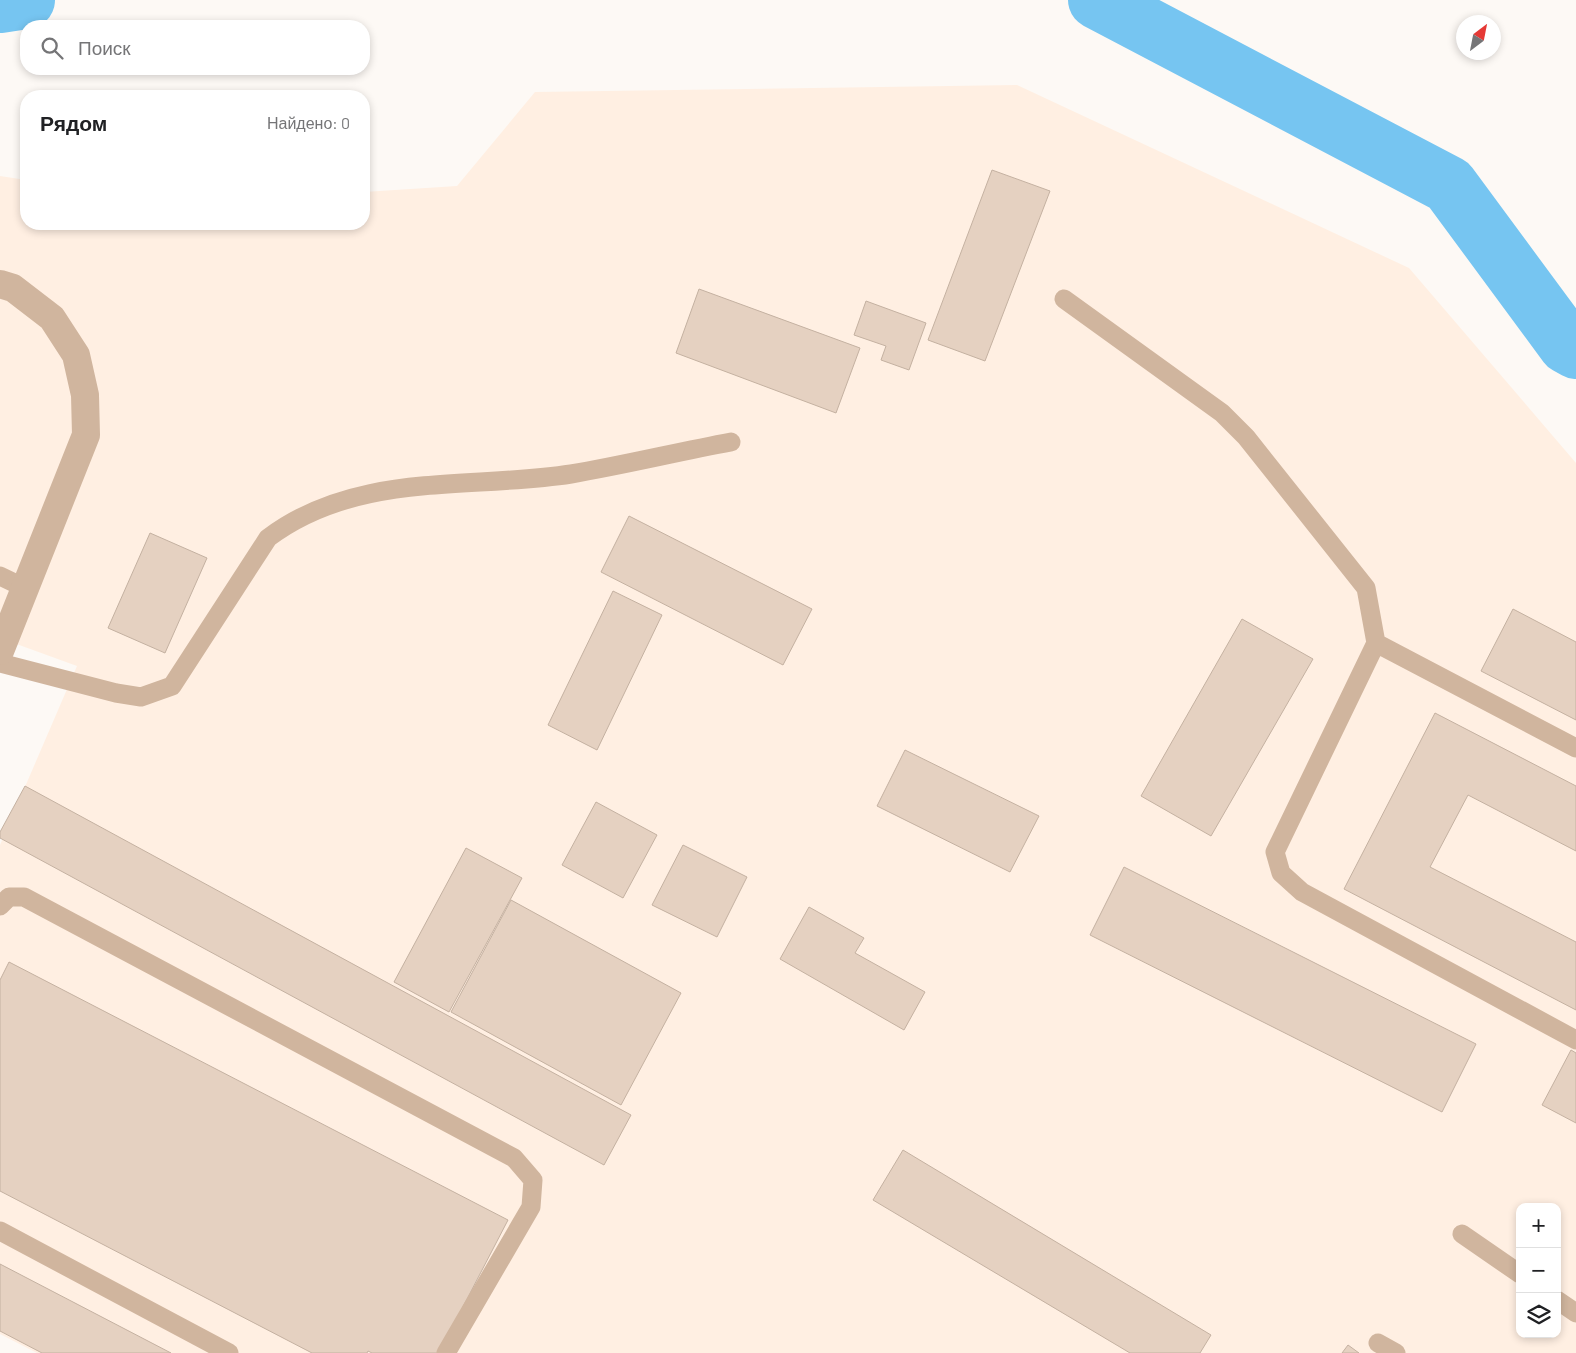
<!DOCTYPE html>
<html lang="ru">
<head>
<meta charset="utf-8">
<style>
	:root { --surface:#fff; --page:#f6f6f6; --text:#202124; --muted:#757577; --line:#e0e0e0 }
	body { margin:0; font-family:Barlow,sans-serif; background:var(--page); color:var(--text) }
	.controls { position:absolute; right:15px; bottom:15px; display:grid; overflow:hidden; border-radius:10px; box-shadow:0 2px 8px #0003 }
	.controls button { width:45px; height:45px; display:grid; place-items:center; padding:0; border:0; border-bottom:1px solid var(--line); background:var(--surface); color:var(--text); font:25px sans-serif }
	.compass { position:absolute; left:1456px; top:15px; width:45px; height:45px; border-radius:50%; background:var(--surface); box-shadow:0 2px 8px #0003; rotate:32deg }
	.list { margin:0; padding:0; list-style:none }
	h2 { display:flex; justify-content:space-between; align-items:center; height:65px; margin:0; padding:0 20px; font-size:21px }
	h2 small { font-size:16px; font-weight:400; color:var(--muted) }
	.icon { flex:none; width:28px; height:28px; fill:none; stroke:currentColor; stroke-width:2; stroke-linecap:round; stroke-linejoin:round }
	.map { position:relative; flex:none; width:1576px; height:1353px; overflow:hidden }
	.search { position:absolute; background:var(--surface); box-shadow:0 2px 8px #0003; left:20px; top:20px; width:350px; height:55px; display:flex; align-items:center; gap:12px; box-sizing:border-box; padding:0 18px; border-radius:20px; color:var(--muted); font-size:19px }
	.panel { position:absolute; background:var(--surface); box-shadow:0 2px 8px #0003; left:20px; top:90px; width:350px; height:140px; border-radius:20px }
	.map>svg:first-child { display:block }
	.built { fill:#ffefe2; fill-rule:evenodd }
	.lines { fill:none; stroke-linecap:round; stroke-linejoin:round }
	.river { stroke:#76c5f1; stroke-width:58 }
	.building { fill:#e5d1c1; stroke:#c4b1a1 }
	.service { stroke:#d0b59e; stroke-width:19 }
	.minor { stroke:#d0b59e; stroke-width:28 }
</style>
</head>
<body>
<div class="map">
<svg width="1576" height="1353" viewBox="0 0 1576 1353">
	<rect width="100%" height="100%" fill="#fdf9f5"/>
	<path class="built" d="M1017,85l392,183 167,195v890h-1539l-37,-19v-489l77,-179 -77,-28v-462l26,4v44h338v-32l93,-6 78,-94zM1520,1207h37v127h-37z"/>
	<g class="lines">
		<path class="river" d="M1097,0l352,185 118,160 9,5
			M0,4l26,-4"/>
	</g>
	<path class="building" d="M992,170l58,21 -65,170 -57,-21z
		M699,289l161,59 -24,65 -160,-60z
		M866,301l60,22 -17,47 -28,-10 5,-14 -32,-11z
		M629,516l183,93 -29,56 -182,-93z
		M150,533l57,25 -42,95 -57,-25z
		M613,591l49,24 -65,135 -49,-25z
		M1513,609l63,33v78l-95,-49z
		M1242,619l71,40 -102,177 -70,-40z
		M1435,713l141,73v65l-108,-56 -38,72 146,75v68l-232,-121z
		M905,750l134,66 -29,56 -133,-66z
		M25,786l606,329 -27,50 -604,-327v-6z
		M596,802l61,33 -34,63 -61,-33z
		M683,845l64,32 -30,60 -65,-32z
		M466,848l56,30 -73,134 -55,-30z
		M1124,867l352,177 -34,68 -352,-177z
		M511,900l170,93 -60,112 -170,-93z
		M809,907l55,31 -9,15 70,39 -21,38 -124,-71z
		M9,962l499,258 -69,133h-67l-4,-2 -1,2h-55l-312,-162v-211z
		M1571,1050l5,3v70l-34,-18z
		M903,1150l308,185 -11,18h-70l-257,-153z
		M0,1264l171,89h-129l-42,-22z
		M1348,1345l11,8h-17z"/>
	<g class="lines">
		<path class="service" d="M1064,299l158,114 24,24 120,151 10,55
			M0,576l25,12
			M0,663l116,30 25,4 31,-11 96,-148c89,-67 199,-48 303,-64 53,-9 106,-22 160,-32
			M1576,748l-200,-105 -101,209 6,21 21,19 274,148
			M0,906l9,-9h15l490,261 19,22 -2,27 -85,146
			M0,1231l229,122
			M1462,1234l58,40
			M1557,1300l19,13
			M1378,1343l18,10"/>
		<path class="minor" d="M0,284l13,4 39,30 24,37 9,40 1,40 -86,216"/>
	</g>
</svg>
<div class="controls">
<button>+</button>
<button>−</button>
<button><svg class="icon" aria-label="layers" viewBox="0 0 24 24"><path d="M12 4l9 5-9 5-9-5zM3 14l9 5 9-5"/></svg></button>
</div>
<svg class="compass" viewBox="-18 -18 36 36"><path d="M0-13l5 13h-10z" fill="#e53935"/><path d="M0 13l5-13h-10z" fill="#757577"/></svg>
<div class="search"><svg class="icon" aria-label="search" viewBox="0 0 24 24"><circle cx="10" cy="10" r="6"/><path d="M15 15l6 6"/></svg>Поиск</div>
<section class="panel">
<h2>Рядом<small>Найдено: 0</small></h2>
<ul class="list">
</ul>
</section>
</div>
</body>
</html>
